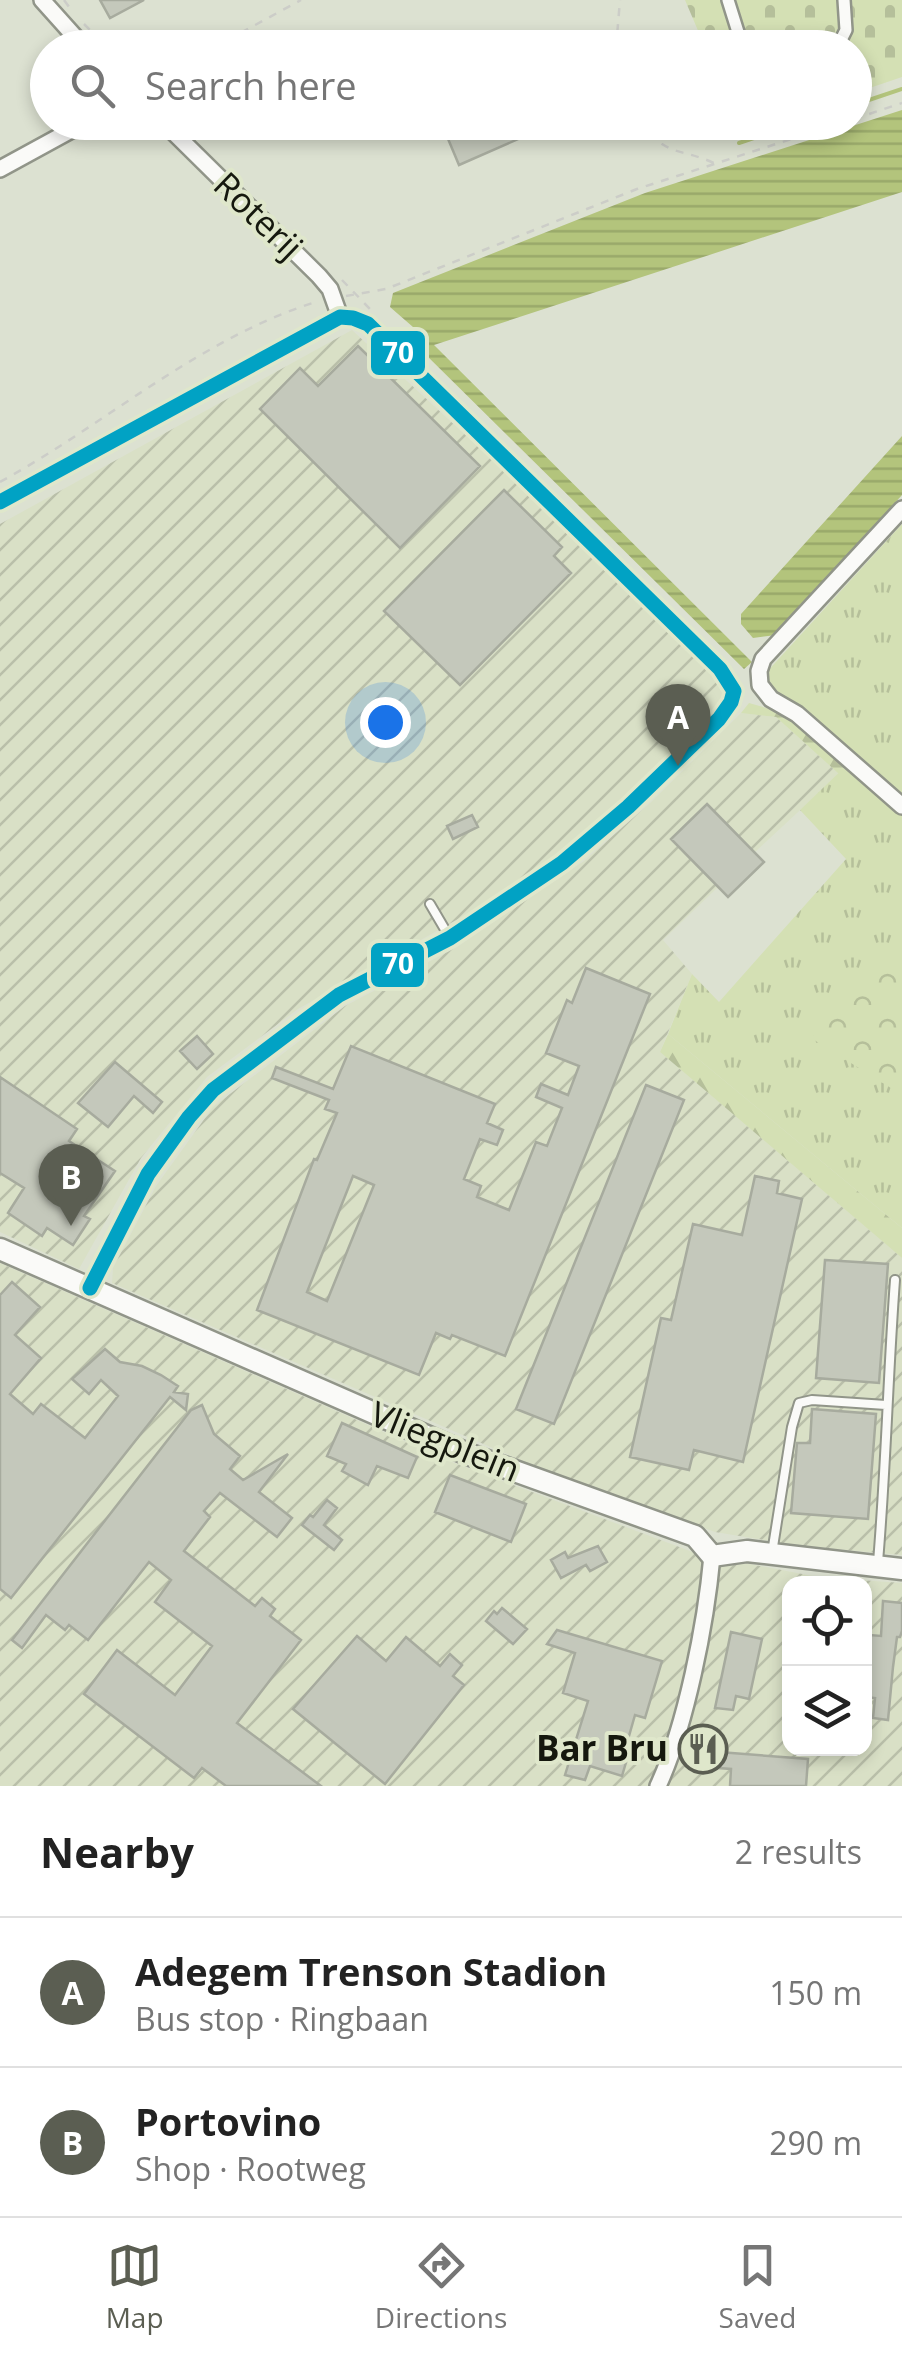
<!DOCTYPE html>
<html lang="en">
<head>
<meta charset="utf-8">
<style>
	:root { --surface:#fff; --page:#f2f2f2; --text:#222; --muted:#767676; --line:#e0e0e0; --accent:#5b5e52 }
	body { margin:0; font-family:"Open Sans",sans-serif; background:var(--page); color:var(--text) }
	.controls { position:absolute; right:30px; bottom:30px; display:grid; overflow:hidden; border-radius:20px; box-shadow:0 5px 15px #0003 }
	.controls button { width:90px; height:90px; display:grid; place-items:center; padding:0; border:0; border-bottom:2px solid var(--line); background:var(--surface); color:var(--text); font:50px sans-serif }
	.you { position:absolute; left:385px; top:722px; width:35px; height:35px; margin:-25px; border:8px solid #fff; border-radius:50%; background:#1a73e8; box-shadow:0 0 0 15px #1a73e833 }
	.badge { display:grid; place-items:center; width:65px; height:65px; border-radius:50%; background:var(--accent); color:#fff; font-size:32px; font-weight:700 }
	.pin { position:absolute; translate:-50% -82px; filter:drop-shadow(0 2px 5px #0008) }
	.pin::after { content:''; position:absolute; top:52px; width:35px; height:30px; background:inherit; clip-path:polygon(0 0,100% 0,50% 100%) }
	.list { margin:0; padding:0; list-style:none }
	h2 { display:flex; justify-content:space-between; align-items:center; height:130px; margin:0; padding:0 40px; font-size:42px }
	h2 small { font-size:32px; font-weight:400; color:var(--muted) }
	.list li { display:grid; grid-template-columns:65px 1fr auto; gap:30px; align-items:center; box-sizing:border-box; height:150px; padding:0 40px; border-top:2px solid var(--line) }
	.list b { display:block; font-size:38px; white-space:nowrap }
	.list p { margin:0; font-size:32px; white-space:nowrap; color:var(--muted) }
	.list em { font-size:32px; font-style:normal; color:var(--muted) }
	.icon { flex:none; width:55px; height:55px; fill:none; stroke:currentColor; stroke-width:2; stroke-linecap:round; stroke-linejoin:round }
	.map { position:relative; flex:none; width:902px; height:1786px; overflow:hidden }
	.search { position:absolute; background:var(--surface); box-shadow:0 5px 15px #0003; left:30px; right:30px; top:30px; height:110px; display:flex; align-items:center; gap:25px; box-sizing:border-box; padding:0 35px; border-radius:55px; color:var(--muted); font-size:38px }
	.sheet { height:430px; background:var(--surface) }
	nav { display:flex; justify-content:space-around; align-items:center; box-sizing:border-box; height:140px; border-top:2px solid var(--line); background:var(--surface); font-size:28px; color:var(--muted) }
	nav a { display:grid; justify-items:center; gap:5px }
	nav .on { color:var(--accent) }
	.map>svg:first-child { display:block }
	.industrial { fill:url(#industrial-furrows); fill-rule:evenodd }
	.grass { fill:url(#grass-tufts) }
	.forest { fill:url(#forest-firs) }
	.cemetery { fill:url(#cemetery-stones) }
	.park { fill:url(#park-crowns) }
	.water { fill:url(#water-rules) }
	.lines { fill:none; stroke-linecap:round; stroke-linejoin:round }
	.stream { stroke:#b3c47c; stroke-width:4 }
	.building { fill:#c4c8bb; stroke:#a7ab9e; stroke-width:2.5; fill-rule:evenodd }
	.service-casing { stroke:#919589; stroke-width:12 }
	.pedestrian-casing { stroke:#919589; stroke-width:16 }
	.minor-casing { stroke:#919589; stroke-width:20 }
	.tertiary-casing { stroke:#919589; stroke-width:25 }
	.path { stroke:#cccdc8; stroke-width:2.5; stroke-dasharray:8 8; stroke-linecap:butt }
	.service { stroke:#fafaf8; stroke-width:8 }
	.pedestrian { stroke:#fafaf8; stroke-width:11 }
	.minor { stroke:#fafaf8; stroke-width:15 }
	.tertiary { stroke:#fafaf8; stroke-width:20 }
	.bus-1-casing { stroke:#dfe7cb; stroke-width:22 }
	.bus-1 { stroke:#01a2c4; stroke-width:15 }
	.labels { text-anchor:middle; stroke-width:8; stroke-linejoin:round; paint-order:stroke }
	.street-label { font-size:35px; fill:#15180e; stroke:#dfe7cb }
	.poi-label { font-size:35px; font-weight:bold; fill:#15180e; stroke:#dfe7cb; text-anchor:end }
	.line-badge { stroke:#dfe7cb; stroke-width:4 }
	.badge-label { font-size:28px; text-anchor:middle; font-weight:bold; fill:#fff }
</style>
</head>
<body>
<div class="map">
<svg width="902" height="1786" viewBox="0 0 902 1786">
	<defs>
		<pattern id="industrial-furrows" width="10" height="10" patternUnits="userSpaceOnUse" patternTransform="scale(2.5)"><rect width="10" height="10" fill="#d9e0c6"/><path d="M-1 1l2-2M0 10L10 0M9 11l2-2" fill="none" stroke="#b9bfa9"/></pattern>
		<pattern id="grass-tufts" width="24" height="20" patternUnits="userSpaceOnUse" patternTransform="scale(2.5)"><rect width="24" height="20" fill="#d4e0b4"/><path d="M3 7l-1-3M5 7V3M7 7l1-3M15 17l-1-3M17 17v-4M19 17l1-3" fill="none" stroke="#b5bf9a"/></pattern>
		<pattern id="forest-firs" width="22" height="20" patternUnits="userSpaceOnUse" patternTransform="scale(2.5)"><rect width="22" height="20" fill="#d4e0b4"/><path d="M5 1l3.5 6h-7zM16 11l3.5 6h-7z" fill="#b5bf9a"/></pattern>
		<pattern id="cemetery-stones" width="16" height="16" patternUnits="userSpaceOnUse" patternTransform="scale(2.5)"><rect width="16" height="16" fill="#d4e0b4"/><path d="M2 7V4a2 2 0 0 1 4 0v3zM10 15v-3a2 2 0 0 1 4 0v3z" fill="#b5bf9a"/></pattern>
		<pattern id="park-crowns" width="20" height="18" patternUnits="userSpaceOnUse" patternTransform="scale(2.5)"><rect width="20" height="18" fill="#d4e0b4"/><path d="M2 6a3 3 0 1 1 6 0M12 15a3 3 0 1 1 6 0" fill="none" stroke="#b5bf9a"/></pattern>
		<pattern id="water-rules" width="6" height="5" patternUnits="userSpaceOnUse" patternTransform="scale(2.5)"><rect width="6" height="5" fill="#b3c47c"/><path d="M0 2.5h6" fill="none" stroke="#99a86a"/></pattern>
	</defs>
	<rect width="100%" height="100%" fill="#dce1d1"/>
	<path class="industrial" d="M352,330l207,192 165,160v21l-115,114 -89,67 -222,125 -91,68 -66,81 -62,111 -79,-37v-708z
		M741,713l35,4 63,57 -84,78 9,10 -36,35 -11,-9 -54,52 29,34 -32,78 242,206v297l-102,-9 -85,-14 -181,-66 -422,-183 1,-15 43,-82 57,-79 132,-101 112,-59 127,-86 65,-57z
		M0,1263l452,199 246,92 120,23 84,6v203h-902zM790,1584h74v164h-74z"/>
	<path class="grass" d="M902,524v271l-110,-95 -24,-10 -4,-15z
		M848,764l54,48v416l-234,-194 24,-60 27,28 127,-143 -46,-49z"/>
	<path class="forest" d="M749,703l42,12 57,49 -9,10 -63,-57 -35,-4z
		M668,1034l234,194v30l-242,-206z"/>
	<path class="cemetery" d="M685,0h217v77l-47,16 -1,-45 -149,-1z"/>
	<path class="park" d="M902,944v151l-91,-57z"/>
	<path class="water" d="M902,110v82l-468,153 318,317 -8,7 -323,-319 -8,-23 -23,-20 3,-14 252,-100z
		M902,436v59l-126,140 -23,3 -12,-14v-10z"/>
	<g class="lines">
		<path class="stream" d="M854,105l48,-16
			M739,143l62,-21"/>
	</g>
	<path class="building" d="M100,0h44l-34,18z
		M441,122h116l-98,43z
		M358,346l122,120 -80,82 -140,-139 40,-41 18,18z
		M504,490l58,57 -8,9 17,17 -111,112 -76,-74z
		M707,804l57,58 -36,35 -57,-58z
		M472,815l6,12 -25,12 -6,-13z
		M586,968l64,26 -145,362 -53,-21 -2,4 -14,-6 -17,42 -162,-65 57,-151 3,1 20,-47 -12,-4 4,-9 -57,-22 4,-11 57,22 18,-43 144,58 -8,19 16,7 -6,15 -17,-6 -16,40 17,7 -4,11 32,13 27,-68 11,4 15,-38 -26,-11 5,-13 27,11 11,-29 -33,-13 21,-53 5,3zM353,1176l21,9 -47,116 -20,-9z
		M197,1036l16,18 -16,15 -17,-18z
		M115,1062l47,40 -9,11 -19,-17 -26,31 -30,-24z
		M0,1077l77,52 -8,12 46,30 -31,45 6,3 -17,26 -26,-17 -5,8 -34,-23 16,-25 -24,-15z
		M646,1085l38,15 -130,324 -38,-15z
		M755,1176l24,5 -2,12 25,6 -59,263 -49,-12 -5,20 -59,-13 31,-139 10,2 22,-96 49,11z
		M825,1260l63,4 -9,119 -63,-5z
		M12,1282l28,25 -25,28 26,23 -31,36 23,20 8,-10 44,34 33,-42 -17,-16 -12,14 -17,-15 33,-30 15,13 22,4 19,9 17,11 -4,6 14,2 -2,16 -16,-13 -159,201 -11,-9v-294z
		M202,1405l12,29 26,22 -10,13 13,11 45,-26 -29,38 33,26 -15,19 -57,-44 -16,18 6,6 -26,34 71,55 7,-8 13,11 -5,7 31,24 -64,83 84,63h-95l-24,-18 -8,10 -110,-84 33,-44 58,45 37,-49 -57,-44 16,-22 -22,-18 -61,78 -19,-15 -4,5 -19,-15 -24,33 -10,-8 179,-230z
		M812,1409l64,5 -8,105 -77,-6 6,-70h13z
		M342,1423l75,34 -9,21 -31,-12 -9,19 -26,-14 4,-7 -19,-8z
		M450,1475l76,29 -15,38 -76,-30z
		M327,1500l10,8 -13,17 18,15 -8,10 -32,-25 8,-10 3,2z
		M598,1546l9,16 -17,9 -4,-6 -25,13 -10,-18 14,-8 3,6z
		M883,1601l19,2v28l-2,6h-3l-4,30 -5,53 -15,-2 2,-20 -10,-1 5,-62 11,1z
		M502,1608l25,21 -14,15 -27,-23 8,-10 3,3z
		M557,1630l105,31 -17,57 -10,-3 -12,42 4,2 -5,17 -32,-10 -5,14 -20,-5 23,-74 -25,-8 12,-40 -28,-9z
		M731,1632l31,7 -13,60 -13,-3 -3,14 -18,-2z
		M357,1636l29,25 20,-24 34,29 10,-12 12,11 -9,11 11,9 -79,99 -92,-75z
		M706,1751l102,8 -2,27h-76l1,-17 -26,-2z"/>
	<g class="lines">
		<g class="service-casing">
			<path id="service" d="M430,904l20,34
				M772,1553l20,-126 7,-24 13,-3 74,5
				M878,1562c8,-94 10,-188 17,-282"/>
		</g>
		<g class="pedestrian-casing">
			<path id="pedestrian" d="M728,0l15,48
				M837,48l9,-18 -2,-30"/>
		</g>
		<g class="minor-casing">
			<path id="minor" d="M42,0l43,48
				M163,122l156,154 11,13 10,28
				M0,169l86,-47
				M0,502l340,-185 13,1 15,6 352,345 14,22 -3,11 -12,17 -91,88 -66,56 -112,75 -111,57 -126,95 -24,27 -41,57 -58,114
				M902,509l-139,150 -4,12 1,14 11,14 26,15 105,92
				M658,1786c28,-60 48,-163 54,-230"/>
		</g>
		<g class="tertiary-casing">
			<path id="tertiary" d="M0,1249l465,204 230,83 17,20 35,-5 155,18"/>
		</g>
		<path class="path" d="M64,0l8,11
			M84,24l24,24
			M213,48l88,-48
			M616,48l4,-48
			M854,119l48,-16
			M638,122c32,37 42,25 78,42
			M342,280l29,30
			M346,296l40,-7 251,-100 207,-67
			M0,482c106,-58 201,-145 319,-181"/>
		<use href="#service" class="service"/>
		<use href="#pedestrian" class="pedestrian"/>
		<use href="#minor" class="minor"/>
		<use href="#tertiary" class="tertiary"/>
		<g class="bus-1-casing">
			<path id="bus-1" d="M0,502l340,-185 13,1 15,6 352,345 14,22 -3,11 -12,17 -91,88 -66,56 -112,75 -111,57 -126,95 -24,27 -41,57 -58,114"/>
		</g>
		<use href="#bus-1" class="bus-1"/>
	</g>
	<defs>
		<g id="restaurant-ring" transform="scale(2.5)"><circle r="9.5" fill="#dfe7cb" stroke="#5b5e52" stroke-width="1.5"/><path d="M-5-6h1v4h1v-4h1v4h1v-4h1v5L-1.5 .5V6h-2V.5L-5-1ZM5-6V6H3V1.5H1.5Q1.5-4 5-6Z" fill="#5b5e52"/></g>
	</defs>
	<g fill-rule="evenodd">
		<use href="#restaurant-ring" x="703" y="1749"/>
	</g>
	<g class="labels">
		<g class="street-label">
			<text transform="translate(258 216) rotate(44)" y="12">Roterij</text>
			<text transform="translate(445 1442) rotate(22)" y="12">Vliegplein</text>
		</g>
		<g class="poi-label">
			<text x="668" y="1761">Bar Bru</text>
		</g>
	</g>
	<g class="line-badge">
		<rect x="369" y="329" width="58" height="48" rx="10" fill="#01a2c4"/>
		<rect x="369" y="941" width="57" height="48" rx="10" fill="#01a2c4"/>
	</g>
	<g class="badge-label">
		<text x="398" y="363">70</text>
		<text x="398" y="974">70</text>
	</g>
</svg>
<div class="controls">
<button><svg class="icon" aria-label="locate" viewBox="0 0 24 24"><circle cx="12" cy="12" r="6"/><path d="M12 2v4M12 18v4M2 12h4M18 12h4"/></svg></button>
<button><svg class="icon" aria-label="layers" viewBox="0 0 24 24"><path d="M12 4l9 5-9 5-9-5zM3 14l9 5 9-5"/></svg></button>
</div>
<div class="you"></div>
<div class="pin badge" style="left:678px;top:766px">A</div>
<div class="pin badge" style="left:71px;top:1226px">B</div>
<div class="search"><svg class="icon" aria-label="search" viewBox="0 0 24 24"><circle cx="10" cy="10" r="6"/><path d="M15 15l6 6"/></svg>Search here</div>
</div>
<section class="sheet">
<h2>Nearby<small>2 results</small></h2>
<ul class="list">
<li><span class="badge">A</span><div><b>Adegem Trenson Stadion</b><p>Bus stop · Ringbaan</p></div><em>150 m</em></li>
<li><span class="badge">B</span><div><b>Portovino</b><p>Shop · Rootweg</p></div><em>290 m</em></li>
</ul>
</section>
<nav>
<a class="on"><svg class="icon" aria-label="map" viewBox="0 0 24 24"><path d="M3 6l6-2 6 2 6-2v14l-6 2-6-2-6 2zM9 4v14M15 6v14"/></svg>Map</a>
<a><svg class="icon" aria-label="directions" viewBox="0 0 24 24"><path d="M12 3l9 9-9 9-9-9zM9 14v-3h6M13 9l2 2-2 2"/></svg>Directions</a>
<a><svg class="icon" aria-label="saved" viewBox="0 0 24 24"><path d="M7 4h10v16l-5-4-5 4z"/></svg>Saved</a>
</nav>
</body>
</html>
